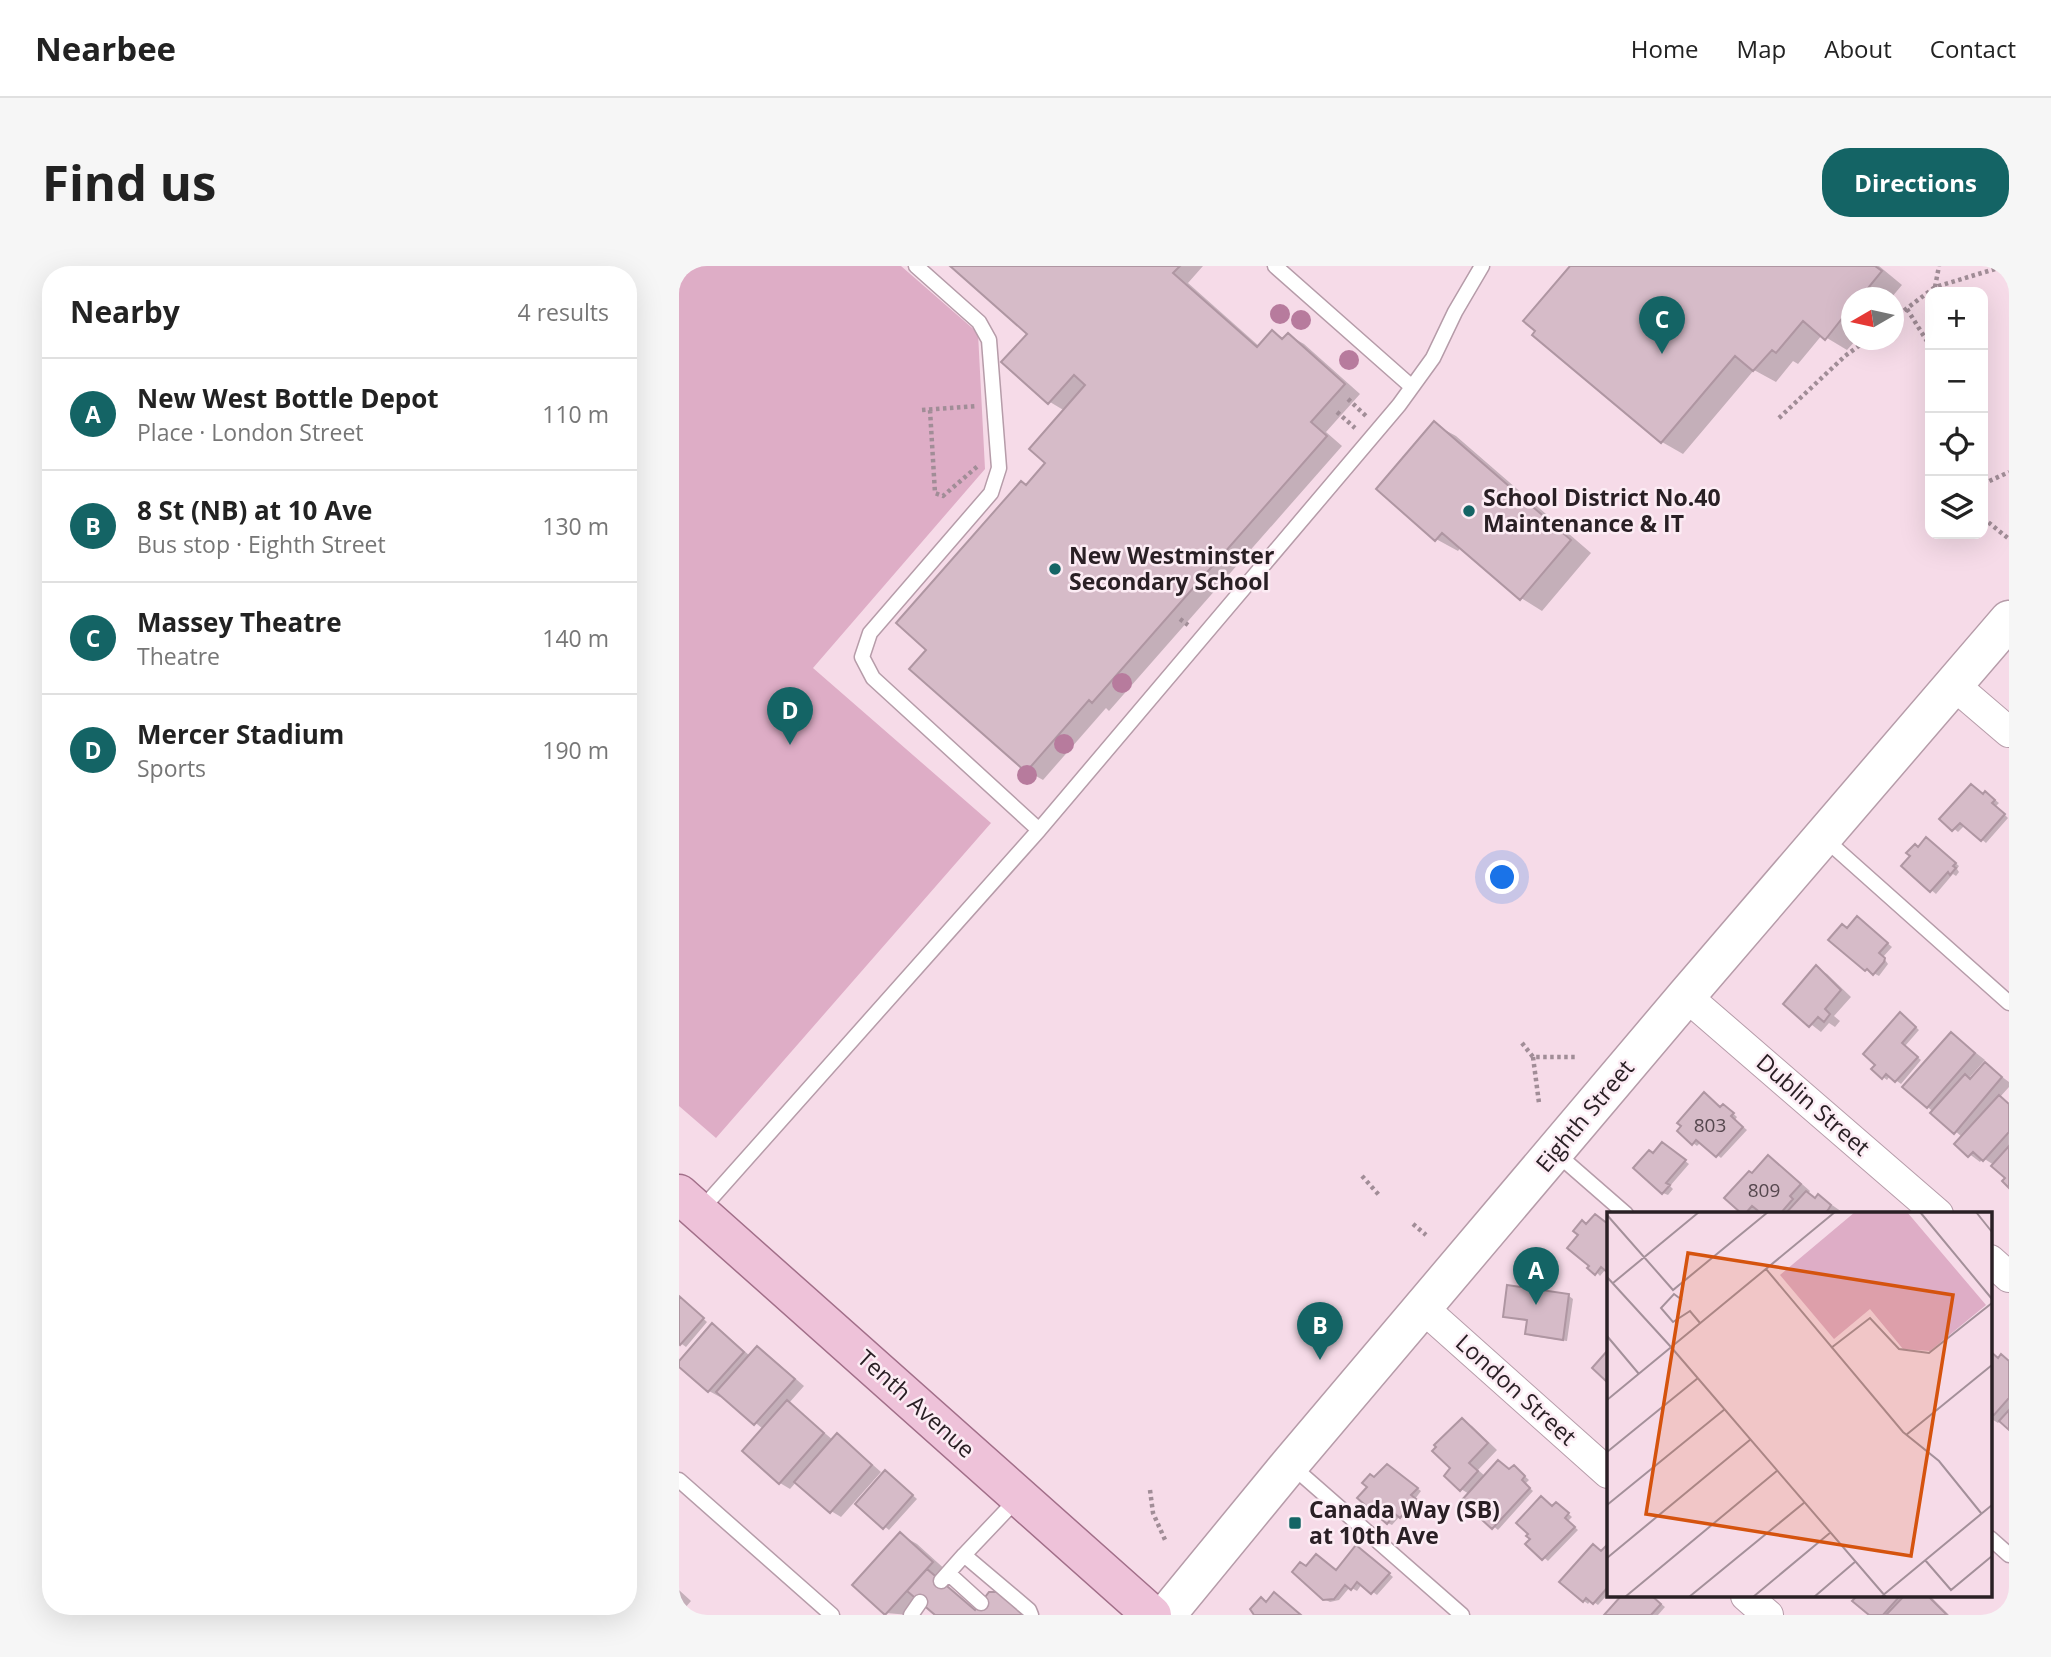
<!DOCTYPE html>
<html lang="en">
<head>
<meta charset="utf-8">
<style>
	:root { --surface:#fff; --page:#f6f6f6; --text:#222; --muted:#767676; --line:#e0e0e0; --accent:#146465 }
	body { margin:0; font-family:"Open Sans",sans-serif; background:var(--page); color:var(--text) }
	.controls { position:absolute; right:21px; top:21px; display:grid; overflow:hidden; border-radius:14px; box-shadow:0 7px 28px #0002 }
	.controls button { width:63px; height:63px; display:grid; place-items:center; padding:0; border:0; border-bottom:2px solid var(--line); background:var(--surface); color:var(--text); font:35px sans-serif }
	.compass { position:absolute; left:1162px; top:21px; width:63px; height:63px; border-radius:50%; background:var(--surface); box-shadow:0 7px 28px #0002; rotate:261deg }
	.you { position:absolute; left:824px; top:612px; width:24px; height:24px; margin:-18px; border:5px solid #fff; border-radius:50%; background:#1a73e8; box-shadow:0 0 0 10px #1a73e833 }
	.badge { display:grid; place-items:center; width:46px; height:46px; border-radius:50%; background:var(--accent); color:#fff; font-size:23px; font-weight:700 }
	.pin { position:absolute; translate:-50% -58px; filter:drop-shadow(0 2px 4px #0008) }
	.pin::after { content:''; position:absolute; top:37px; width:24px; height:21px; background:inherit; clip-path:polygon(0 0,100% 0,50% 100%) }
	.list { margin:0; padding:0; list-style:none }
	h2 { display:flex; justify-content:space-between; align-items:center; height:91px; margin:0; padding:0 28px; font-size:30px }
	h2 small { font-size:23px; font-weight:400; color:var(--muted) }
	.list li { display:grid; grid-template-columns:46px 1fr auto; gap:21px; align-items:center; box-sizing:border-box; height:112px; padding:0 28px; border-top:2px solid var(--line) }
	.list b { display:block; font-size:26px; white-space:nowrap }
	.list p { margin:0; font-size:23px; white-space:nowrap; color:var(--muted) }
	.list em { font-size:23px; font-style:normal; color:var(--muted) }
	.icon { flex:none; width:38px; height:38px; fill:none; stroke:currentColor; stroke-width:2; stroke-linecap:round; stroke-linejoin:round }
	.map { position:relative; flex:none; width:1330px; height:1349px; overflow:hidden; border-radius:28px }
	header { display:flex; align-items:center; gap:42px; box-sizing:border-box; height:98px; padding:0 35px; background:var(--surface); border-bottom:2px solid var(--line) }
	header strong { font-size:33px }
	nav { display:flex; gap:38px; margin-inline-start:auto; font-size:24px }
	.intro { display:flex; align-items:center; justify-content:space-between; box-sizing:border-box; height:168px; padding:0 42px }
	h1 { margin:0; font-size:49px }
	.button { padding:18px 32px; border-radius:28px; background:var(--accent); color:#fff; font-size:24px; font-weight:700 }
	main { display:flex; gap:42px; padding:0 42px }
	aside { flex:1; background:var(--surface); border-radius:28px; box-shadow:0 7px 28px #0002 }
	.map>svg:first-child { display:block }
	.green { fill:#deadc6 }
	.shadow { fill:#0003 }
	.building { fill:#d6bbc8; stroke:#af96a2; stroke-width:2 }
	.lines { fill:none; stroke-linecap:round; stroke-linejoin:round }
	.lane-casing { stroke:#b69ca9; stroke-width:17 }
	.street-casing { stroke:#b69ca9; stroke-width:32 }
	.secondary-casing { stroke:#b69ca9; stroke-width:41 }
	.primary-casing { stroke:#a26f89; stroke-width:41 }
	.path { stroke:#a18d97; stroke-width:4.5; stroke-dasharray:3.5 3.5; stroke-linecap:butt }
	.lane { stroke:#fff; stroke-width:14 }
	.street { stroke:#fff; stroke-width:30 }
	.secondary { stroke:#fff; stroke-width:38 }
	.primary { stroke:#eec2d9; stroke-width:38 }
	.tree { fill:#b77b9d }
	.poi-dot { fill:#146465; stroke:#fcecf4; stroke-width:2.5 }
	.labels { text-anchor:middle; stroke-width:5; stroke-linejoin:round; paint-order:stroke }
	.number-label { font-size:19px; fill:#55474e }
	.poi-label { font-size:23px; font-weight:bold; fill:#2a2025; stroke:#fcecf4; text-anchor:start }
	.street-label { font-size:23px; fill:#2a2025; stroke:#fcecf4 }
	.inset-road { fill:none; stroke:#a4909a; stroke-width:2 }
	.view { fill:#d5530e; fill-opacity:0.15; stroke:#d5530e; stroke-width:3.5 }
	.inset-edge { fill:none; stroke:#2a2025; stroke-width:3.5 }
</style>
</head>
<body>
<header>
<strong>Nearbee</strong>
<nav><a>Home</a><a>Map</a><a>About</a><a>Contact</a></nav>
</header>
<div class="intro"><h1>Find us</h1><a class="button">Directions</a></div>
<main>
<aside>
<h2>Nearby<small>4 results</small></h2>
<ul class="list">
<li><span class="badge">A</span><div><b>New West Bottle Depot</b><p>Place · London Street</p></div><em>110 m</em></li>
<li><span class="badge">B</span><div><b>8 St (NB) at 10 Ave</b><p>Bus stop · Eighth Street</p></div><em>130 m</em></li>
<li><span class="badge">C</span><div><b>Massey Theatre</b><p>Theatre</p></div><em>140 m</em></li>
<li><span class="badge">D</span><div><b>Mercer Stadium</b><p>Sports</p></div><em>190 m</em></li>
</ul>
</aside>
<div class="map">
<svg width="1330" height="1349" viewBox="0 0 1330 1349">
	<rect width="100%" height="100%" fill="#f6dbe8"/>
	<path class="green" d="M0,0h222l77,67 7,136 -172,199 178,155 -275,315 -37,-32z"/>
	<path class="shadow" d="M274,0h250l-15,17 72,64 13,-15 12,7 3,-4 16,9 56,50 -34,38 16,14 -233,265 -3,-3 -63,72 -16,-9 -98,-121 98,-164 20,-23 18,-52 -15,-9 -21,-68z
		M893,0h307l23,19 -11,13h-40v42h5l-9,10 -25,-15 -24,29 -5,-3 -17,21 -22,-12 -71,84 -21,-12 -127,-107z
		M755,158l22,12 135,117 -49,58 -21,-13 -60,-51 -3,4 -22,-12z
		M1311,530l9,7 -3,3 12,12 -22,25 -21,-18 -7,7 -16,-13z
		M1252,576l28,24 -2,3 2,3 -3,4 -3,-2 -17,20 -33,-28z
		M1183,655l30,26 -9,10 5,7 -9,12 -13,-7 -18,-39z
		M1138,702l10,6 24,23 -17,19 6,5 -5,6 -6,-4 -8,9 -36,-28z
		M1226,751l14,13 -14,16 16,14 -20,24 -11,-8 -3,4 -4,-3z
		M1273,768l33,26 -15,17 2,2 14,-14 23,17v5l-9,10 9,6v82l-2,-7 -13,-13 -11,-7 -3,4 -24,-18 6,-7 -57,-50z
		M1042,842l7,1 9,8 -2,3 12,10 -26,28 -20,-16 -4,4 -4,-3z
		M988,881l22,17 -19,22 3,3 -5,6 -5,-2 -9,-39z
		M1089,891l10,6 32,28 -2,3 9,5 2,-3 26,18h-81l-2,-2 -18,2 -17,-16z
		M921,952l8,7v46l-2,-2 -6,7 -9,-10 -11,-31 7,-10z
		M890,1030l4,3 -6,42 -36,-5 -5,-2 2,-13 -23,-5z
		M0,1031l28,25 -21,25 -7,-5z
		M34,1060l10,6 27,24 7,-8 10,6 37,32 -15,17 44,37 4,-4 10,6 34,30 -40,45 -10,-6 -34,-30 -7,8 -10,-6 -17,-54 -41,-34 -2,2 -11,-6 -30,-27z
		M1312,1089l8,4 3,-3 7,4v67l-8,-7 -3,3 -8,-5z
		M783,1154l10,6 25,24 -19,20 7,6 33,-6 11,10 -4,4 8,7 -35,39 -35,-29 6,-7 -8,-5 -8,-21z
		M712,1202l30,23 -6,8 4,4 -14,16 -5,-3 -8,9 -4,-2 -19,-36 7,-8z
		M211,1209l27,24 -28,31 -32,-26z
		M882,1241l11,10 -4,4 10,9 -30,31 -20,-17 25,-36z
		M222,1269l16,9 31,28 -8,9 36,30 27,-14 21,18h-86l-17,-14 -12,14 -23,-2z
		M927,1282l2,2v44l-10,11 -7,-5 -3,4 -4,-3 18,-48z
		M682,1284l32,27 -16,18 -15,-11 -5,7 -7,-4 -11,13 -9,2 -6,-3 -17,-31 30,4z
		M0,1324l12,11 -12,14z
		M944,1330h33l-2,2 11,9 -7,8h-52z
		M1180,1330h71l19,19h-78l-16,-15z"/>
	<path class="building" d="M271,0h230l-7,7 84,74 15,-17 10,9 6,-6 57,51 -34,38 16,14 -235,267 -3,-3 -63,72 -117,-103 17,-19 -30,-27 125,-142 5,4 19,-22 -16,-14 56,-64 -11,-10 -26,29 -47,-42 26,-28z
		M891,0h305l7,5 -22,27h-9v9l-26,33 -22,-19 -27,32 -4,-3 -19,21 -18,-15 -74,87 -129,-108 3,-4 -12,-10z
		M755,155l137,119 -51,60 -78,-67 -7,8 -59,-52z
		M1292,518l12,10 2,-3 10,9 -3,3 13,11 -24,27 -21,-18 -8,8 -13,-12z
		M1247,571l30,26 -3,3 3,2 -6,7 -2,-3 -18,20 -29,-26 9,-10 -4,-3 9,-9 3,3z
		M1178,650l31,27 -9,10 6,5 -1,4 -11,13 -6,-6 -2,2 -37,-31 14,-16 5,4z
		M1137,699l25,25 -16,19 5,5 -6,8 -6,-5 -9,10 -26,-23z
		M1221,746l16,15 -14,16 16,14 -23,25 -9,-8 -4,5 -11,-10 4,-4 -12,-11z
		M1272,766l24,21 -48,55 -25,-21z
		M1306,796l17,15 -48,57 -24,-21 35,-39 5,5z
		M1025,826l16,15 3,-3 11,9 -3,3 12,11 -27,30 -20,-17 -4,5 -15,-14 4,-5 -4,-3z
		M1320,829l10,9v28l-26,29 -10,-9 -5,5 -14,-13z
		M983,876l24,18 -20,23 4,2 -8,9 -29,-26 16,-18 4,3z
		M1330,880v42l-7,-7 3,-3 -14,-12z
		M1089,889l33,29 -11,12 3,3 -13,15h-18l-10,-8 -7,8h-3l-18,-16 25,-27 3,2z
		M1127,925l9,7 3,-4 13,11 -3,5 -4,4h-39z
		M916,948l13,10v46l-1,2 -6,-5 -6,8 -8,-7 2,-2 -22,-18 11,-13 -5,-4 9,-11 4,4z
		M828,1019l62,9 -6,46 -38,-6 2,-14 -24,-3z
		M0,1030l25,22 -24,27 -1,-1z
		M33,1057l32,29 -36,40 -29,-25v-6z
		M78,1080l38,33 -41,46 -38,-33z
		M929,1084v33l-16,-15z
		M1312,1086l7,6 3,-4 8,7v37l-15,17 -3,-2 -1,2z
		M108,1134l37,33 -45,51 -37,-33z
		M1330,1144v20l-10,-9z
		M783,1152l26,25 -19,20 9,8 -18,20 -16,-15 6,-8 -18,-17 4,-4 -2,-2z
		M158,1167l35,32 -42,48 -36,-31z
		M819,1194l11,9 5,-4 11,11 -3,4 8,8 -38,41 -31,-28z
		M708,1198l31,24 -7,7 5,4 -16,19 -5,-4 -8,10 -30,-26 10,-11 -5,-4 8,-9 4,3z
		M206,1204l28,25 -30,34 -28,-25z
		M862,1230l11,10 4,-4 13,11 -4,5 10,9 -33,33 -17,-16 5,-5 -4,-3 2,-2 -12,-11z
		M221,1266l33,30 -48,53 -33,-30z
		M914,1278l8,7 5,-5 2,2v39l-15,17 -7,-6 -3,4 -24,-20z
		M677,1279l34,28 -19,21 -14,-12 -6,8 -6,-5 -11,14 -11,1 -31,-28 8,-10 6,4 10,-12 20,16z
		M248,1303l48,41 14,-18h10l24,23h-88l-28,-24z
		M595,1326l27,23h-47l-4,-6 11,-12 5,5z
		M942,1330h31l9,8 -10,11h-47z
		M1178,1330h43l-17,19h-14l-17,-14z
		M1225,1330h24l19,19h-61z"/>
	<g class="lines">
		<g class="lane-casing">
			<path id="lane" d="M237,0l63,56 10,18 10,128 -8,25 -121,140 -8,24 11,21 166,152
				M596,0l137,121
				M1146,573l184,164
				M877,887l70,61
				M20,946l340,-382 360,-425 34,-47 22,-46 27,-46
				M613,1200l170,149
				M0,1214l153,135
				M339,1232l-54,57 65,55 2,5
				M1311,1272l19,17
				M269,1307l33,30
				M262,1315l23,-26
				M232,1349l9,-13"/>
		</g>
		<g class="street-casing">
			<path id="street" d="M1275,419l55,47
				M1007,730l252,218
				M1311,994l19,17
				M744,1042l185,165
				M1067,1330l22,19"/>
		</g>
		<g class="secondary-casing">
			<path id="secondary" d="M487,1349l124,-151 396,-468 323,-376"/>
		</g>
		<g class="primary-casing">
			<path id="primary" d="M0,928l473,421"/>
		</g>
		<path class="path" d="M1256,21l4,-21
			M1228,43l23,37
			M1214,53l42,-32 70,-21
			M669,133l18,17
			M243,144l55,-4
			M251,144l5,83 8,3 36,-31
			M658,146l18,16
			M1100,152l66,-62 22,-16
			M1304,218l26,-12
			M1304,252l26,21
			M501,353l8,6
			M843,777l11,14h45
			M854,791l6,46
			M683,910l17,19
			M734,958l13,11
			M471,1224l3,23 13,29"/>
		<use href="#lane" class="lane"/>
		<use href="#street" class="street"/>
		<use href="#secondary" class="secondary"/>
		<use href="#primary" class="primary"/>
	</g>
	<g class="tree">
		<circle cx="601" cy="48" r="10"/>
		<circle cx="622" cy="54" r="10"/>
		<circle cx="670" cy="94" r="10"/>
		<circle cx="443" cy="417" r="10"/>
		<circle cx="385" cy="478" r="10"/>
		<circle cx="348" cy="509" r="10"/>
	</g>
	<g class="poi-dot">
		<circle cx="790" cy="245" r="7"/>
		<circle cx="376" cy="303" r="7"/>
		<rect x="609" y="1250" width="14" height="14" rx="3.5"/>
	</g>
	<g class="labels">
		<g class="number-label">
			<text x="1031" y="866">803</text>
			<text x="1085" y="931">809</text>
		</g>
		<g class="poi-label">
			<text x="804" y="240">School District No.40<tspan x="804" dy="26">Maintenance &amp; IT</tspan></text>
			<text x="390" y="298">New Westminster<tspan x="390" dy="26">Secondary School</tspan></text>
			<text x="630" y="1252">Canada Way (SB)<tspan x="630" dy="26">at 10th Ave</tspan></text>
		</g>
		<g class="street-label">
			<text transform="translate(1134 839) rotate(41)" y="8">Dublin Street</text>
			<text transform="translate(906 850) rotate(-50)" y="8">Eighth Street</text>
			<text transform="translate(837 1124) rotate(42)" y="8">London Street</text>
			<text transform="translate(237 1138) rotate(42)" y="8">Tenth Avenue</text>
		</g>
	</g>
	<g transform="translate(928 946)">
		<rect width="385" height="385" fill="#f6dbe8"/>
		<path d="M248,0h52l79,93 -56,46 -27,-2 -33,-40 -36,30 -54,-64z" fill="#deadc6"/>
		<path class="inset-road" d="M313,0l72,87M369,0l16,20M0,3l66,75 95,-78M159,57l137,163 36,29 42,52M0,65l64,70M6,71l86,-71M75,88l-8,-6 -13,14 12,14 17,-11 10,12M0,124l32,38M64,135l215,250M224,136l39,-30 29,31 30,4 63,-50M0,188l228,-188M299,223l86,-70M0,240l91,-74M0,293l118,-96M0,346l144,-119M318,348l26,30 41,-34M275,384l110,-91M18,385l153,-127M82,385l116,-95M146,385l78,-65M207,385l42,-36"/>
		<path class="view" d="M81,41l265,42 -42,261 -265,-42z"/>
		<rect width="385" height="385" class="inset-edge"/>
	</g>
</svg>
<div class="controls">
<button>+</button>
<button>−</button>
<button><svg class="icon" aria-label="locate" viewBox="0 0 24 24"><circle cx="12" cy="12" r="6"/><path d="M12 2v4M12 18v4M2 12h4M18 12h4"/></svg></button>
<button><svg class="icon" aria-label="layers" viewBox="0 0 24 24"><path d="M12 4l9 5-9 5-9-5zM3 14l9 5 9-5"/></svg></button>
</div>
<svg class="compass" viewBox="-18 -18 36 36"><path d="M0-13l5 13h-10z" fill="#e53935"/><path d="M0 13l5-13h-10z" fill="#767676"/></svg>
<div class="you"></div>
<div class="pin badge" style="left:857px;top:1039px">A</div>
<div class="pin badge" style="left:641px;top:1094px">B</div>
<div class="pin badge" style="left:983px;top:88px">C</div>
<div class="pin badge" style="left:111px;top:479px">D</div>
</div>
</main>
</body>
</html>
